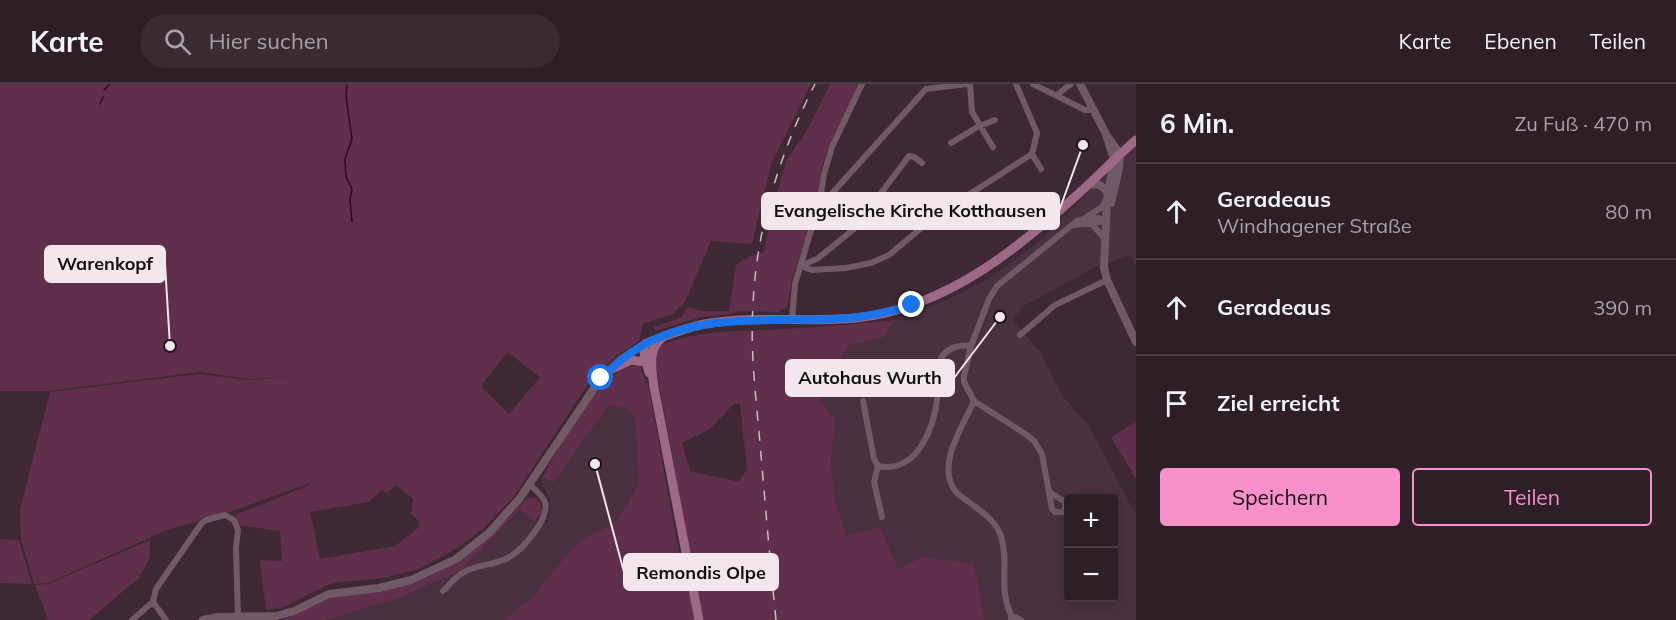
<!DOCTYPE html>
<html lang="de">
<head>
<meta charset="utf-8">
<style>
	:root { --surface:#2e1e26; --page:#3a2b32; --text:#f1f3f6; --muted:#a7a2a7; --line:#493c43; --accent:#f890cb }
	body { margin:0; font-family:Mulish,sans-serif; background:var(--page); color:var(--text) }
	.controls { position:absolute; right:18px; bottom:18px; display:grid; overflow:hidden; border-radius:6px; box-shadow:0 3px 15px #0003 }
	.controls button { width:54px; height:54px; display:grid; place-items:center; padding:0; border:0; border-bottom:2px solid var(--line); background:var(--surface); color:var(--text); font:30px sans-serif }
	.stop { position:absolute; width:18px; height:18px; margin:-14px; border:4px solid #1a73e8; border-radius:50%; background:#fff }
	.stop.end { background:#1a73e8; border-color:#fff; box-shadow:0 2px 6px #0008 }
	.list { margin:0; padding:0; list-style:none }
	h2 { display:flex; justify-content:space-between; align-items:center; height:78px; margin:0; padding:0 24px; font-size:26px }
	h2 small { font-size:20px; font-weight:400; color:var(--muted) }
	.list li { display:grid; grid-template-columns:39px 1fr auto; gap:18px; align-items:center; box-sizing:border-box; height:96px; padding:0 24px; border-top:2px solid var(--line) }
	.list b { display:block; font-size:22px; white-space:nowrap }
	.list p { margin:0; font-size:20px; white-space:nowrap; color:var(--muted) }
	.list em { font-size:20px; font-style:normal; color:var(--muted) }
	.actions { display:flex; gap:12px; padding:18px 24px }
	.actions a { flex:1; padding:14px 0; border:2px solid var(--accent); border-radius:6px; text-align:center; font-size:21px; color:var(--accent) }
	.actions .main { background:var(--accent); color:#111 }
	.icon { flex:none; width:33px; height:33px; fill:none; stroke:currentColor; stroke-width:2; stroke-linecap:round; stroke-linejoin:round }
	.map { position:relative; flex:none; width:1136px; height:536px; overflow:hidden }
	header { display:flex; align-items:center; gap:36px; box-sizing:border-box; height:84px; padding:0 30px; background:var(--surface); border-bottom:2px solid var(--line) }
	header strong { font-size:28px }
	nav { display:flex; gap:33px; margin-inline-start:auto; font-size:21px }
	.search { width:420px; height:54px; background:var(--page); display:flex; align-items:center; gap:15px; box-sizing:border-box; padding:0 21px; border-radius:33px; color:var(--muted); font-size:22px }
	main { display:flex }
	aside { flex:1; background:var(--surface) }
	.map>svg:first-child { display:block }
	.built { fill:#4a313f; fill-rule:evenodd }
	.green { fill:#602f4b; fill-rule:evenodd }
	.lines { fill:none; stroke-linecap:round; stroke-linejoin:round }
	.stream { stroke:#3c0028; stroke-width:1.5 }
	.street { stroke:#715965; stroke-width:6 }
	.secondary { stroke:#715965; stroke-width:8 }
	.primary { stroke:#9d6985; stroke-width:9 }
	.rail { stroke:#ccbcc4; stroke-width:1.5; stroke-dasharray:10 10; stroke-linecap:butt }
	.route { stroke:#1a73e8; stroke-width:8 }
	.leader { fill:none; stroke:#f4e6ed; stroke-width:2 }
	.callout-dot { fill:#f4e6ed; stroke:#1e1519; stroke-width:2 }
	.callout { fill:#f4e6ed; stroke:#f4e6ed; stroke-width:2 }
	.callout-label { font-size:18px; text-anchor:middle; font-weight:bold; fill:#111 }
</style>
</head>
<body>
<header>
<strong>Karte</strong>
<div class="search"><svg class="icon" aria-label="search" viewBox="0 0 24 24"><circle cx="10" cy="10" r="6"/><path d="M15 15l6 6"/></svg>Hier suchen</div>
<nav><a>Karte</a><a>Ebenen</a><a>Teilen</a></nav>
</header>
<main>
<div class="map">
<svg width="1136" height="536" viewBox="0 0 1136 536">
	<rect width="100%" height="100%" fill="#3d2833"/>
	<path class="built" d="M1136,64v118l-6,-11 -32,11 -73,39 -13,15 28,31 22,44 27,31 47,89v105h-151l-11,-56 -76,5 -51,-33 -13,-40 -3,-37 5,-39 -16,-19 1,-15 29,-41 33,-7 13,-18 55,-22 40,-21 51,-38 78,-78zM1068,414h46v100h-46z
		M609,321l12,1 9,4 5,9 4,65 -23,37 -41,24 -44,53 -28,22h-177l74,-22 60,-27 61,-61 14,11 11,2 4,-10v-13l-9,-18 2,-6 10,6z"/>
	<path class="green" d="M0,0h811l-40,81 -19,79 -41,-3 -26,61 -12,12 -30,10 -4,17 -23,15 -26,25 -78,118 -29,30 -29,21 -35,19 -35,9 -52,5 -50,25 -16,2 -6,-50 22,1 -2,-30 -43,-6 -2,-10 72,-29 3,-3 -77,28 -66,19 -105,47 -14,6 -14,1 -13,-44 -1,-31 30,-117 148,-18 52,6 42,-3 -42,2 -51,-7 -150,19h-49zM507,268l33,25 -31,37 -28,-28zM396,401l17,14 -2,15 8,7 -1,7 -23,18 -75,13 -10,-47 59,-10 13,-12 5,3z
		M830,0h29l-31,65 -7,21 -3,29 -26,81 -5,27 -9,5 -39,-1 -8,3 -29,3 -47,14 -1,-4 28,-10 6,-10 13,4h28l7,-46 14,-9 14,-4 10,-49 13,-44 19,-27z
		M896,236l-13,18 -33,7 -29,41 -1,15 16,19 -5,39 3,37 13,40 33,-9 18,42 25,-12 51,7 11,56h-482l28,-22 44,-53 41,-24 23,-37 -4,-65c-6,-11 -13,-13 -26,-14l-56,78 -10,-7c17,-27 60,-116 97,-110l9,23 30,164 10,-4 -33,-182 -1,-15 2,-5c42,-19 83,-15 128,-18 37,-2 74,-6 111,-9zM734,320h6l7,65 -8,13 -49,-11 -8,-28 28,-14z
		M1136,338v57l-25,-42z
		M528,413l9,1 4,6 1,8 -7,9 -15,-11 -60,61 -60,27 -74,22h-45l52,-23 48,-6 45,-13 34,-18 35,-28z
		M0,455l19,1 13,44 -32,-1z
		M150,456v17l-11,21 -50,42h-41l-13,-35 13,-1 14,-6z"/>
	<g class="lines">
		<path class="stream" d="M347,0l-1,12 6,43 -7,20 1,18 6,12 -2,10 2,23
			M104,6l6,-6
			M100,20l3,-7"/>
		<path class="street" d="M970,0l2,28 21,35
			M1016,0l21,49 -5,21 9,15
			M1033,0l52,26h9
			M1057,11l14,-11
			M951,59l28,-17 16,-6
			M820,116l7,-2 8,-8 91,-101 41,-5
			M1085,134l17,-11 4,-7
			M1091,139l13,15
			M1074,141l32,-4
			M800,182l12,4 34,-2 25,-5 18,-8 48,-40 95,-61
			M800,182l17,-7 37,-30 55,-73 5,1 8,6
			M792,235l3,-35 25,-84 4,-26 8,-27 30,-63
			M1020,251l35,-30 52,-25
			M863,317l11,58 4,7c41,8 57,-41 60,-73 1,-10 -2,-23 2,-32 5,-13 19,-17 31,-15
			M974,317c-11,25 -39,65 -18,91 5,5 12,9 18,14 11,8 22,16 27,30 9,29 -4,50 11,81
			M878,382l-4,16 8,35
			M1051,409l14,9v8l-3,2h-7l-3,-3 -10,-55 -8,-13 -7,-6 -53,-34 -10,-19v-6l7,-30 18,-47 8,-13 80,-65c9,-3 20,-5 29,0
			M443,507c7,-7 12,-14 21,-19 13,-7 30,-7 44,-14 14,-8 42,-39 37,-56 -3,-7 -9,-12 -15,-17
			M153,518l3,-13 45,-65 5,-4 19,-5 9,5 4,10 -2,18 2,70
			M1011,535l4,-2 6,3
			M132,536l21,-18 13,18"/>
		<path class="secondary" d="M1080,0l26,50 8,26 -7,40 -3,67 3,13 29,62
			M1108,53l12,17 -1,14 -8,35
			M1088,101c10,-2 13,-1 19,7
			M203,536l15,-3 58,-1 18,-5 35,-17 50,-6 32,-8 45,-21 33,-26 31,-35 81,-120 22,-20 22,-14"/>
		<path class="primary" d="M662,254c-15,12 -10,32 -8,49l45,233
			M645,260c19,-8 39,-16 60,-20 50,-9 101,-1 151,-6 92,-10 167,-73 233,-134 16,-15 31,-30 47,-44
			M645,260l-1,9 5,20
			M610,286l21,-10 14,2"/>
		<path class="rail" d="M776,536c-6,-59 -11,-118 -16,-177 -4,-46 -10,-91 -7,-137 3,-77 27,-154 62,-222"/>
	</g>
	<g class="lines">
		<path class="route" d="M601,294c14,-13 27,-25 44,-34 59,-31 126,-22 190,-25 27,-1 52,-6 77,-14"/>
	</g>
	<path class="leader" d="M1083 61L1059 127M170 262L165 180M1000 233L954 294M595 380L624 488"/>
	<g class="callout-dot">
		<circle cx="1083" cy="61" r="6"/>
		<circle cx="170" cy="262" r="6"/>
		<circle cx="1000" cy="233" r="6"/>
		<circle cx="595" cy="380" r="6"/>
	</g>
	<g class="callout">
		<rect x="762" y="109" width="297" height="36" rx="6"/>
		<rect x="45" y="162" width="120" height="36" rx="6"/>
		<rect x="786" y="276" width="168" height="36" rx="6"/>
		<rect x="624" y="470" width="154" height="36" rx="6"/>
	</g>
	<g class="callout-label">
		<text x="910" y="133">Evangelische Kirche Kotthausen</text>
		<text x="105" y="186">Warenkopf</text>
		<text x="870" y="300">Autohaus Wurth</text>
		<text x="701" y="495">Remondis Olpe</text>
	</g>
</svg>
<div class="controls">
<button>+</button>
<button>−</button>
</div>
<div class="stop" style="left:601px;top:294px"></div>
<div class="stop end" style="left:912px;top:221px"></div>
</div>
<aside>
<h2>6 Min.<small>Zu Fuß · 470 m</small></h2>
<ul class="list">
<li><svg class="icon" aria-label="ahead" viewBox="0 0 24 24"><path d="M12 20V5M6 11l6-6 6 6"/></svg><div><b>Geradeaus</b><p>Windhagener Straße</p></div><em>80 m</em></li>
<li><svg class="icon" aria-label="ahead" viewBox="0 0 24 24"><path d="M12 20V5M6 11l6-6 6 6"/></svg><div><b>Geradeaus</b></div><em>390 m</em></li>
<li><svg class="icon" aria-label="arrive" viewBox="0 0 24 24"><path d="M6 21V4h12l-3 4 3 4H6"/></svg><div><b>Ziel erreicht</b></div></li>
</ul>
<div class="actions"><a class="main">Speichern</a><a>Teilen</a></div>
</aside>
</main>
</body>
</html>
